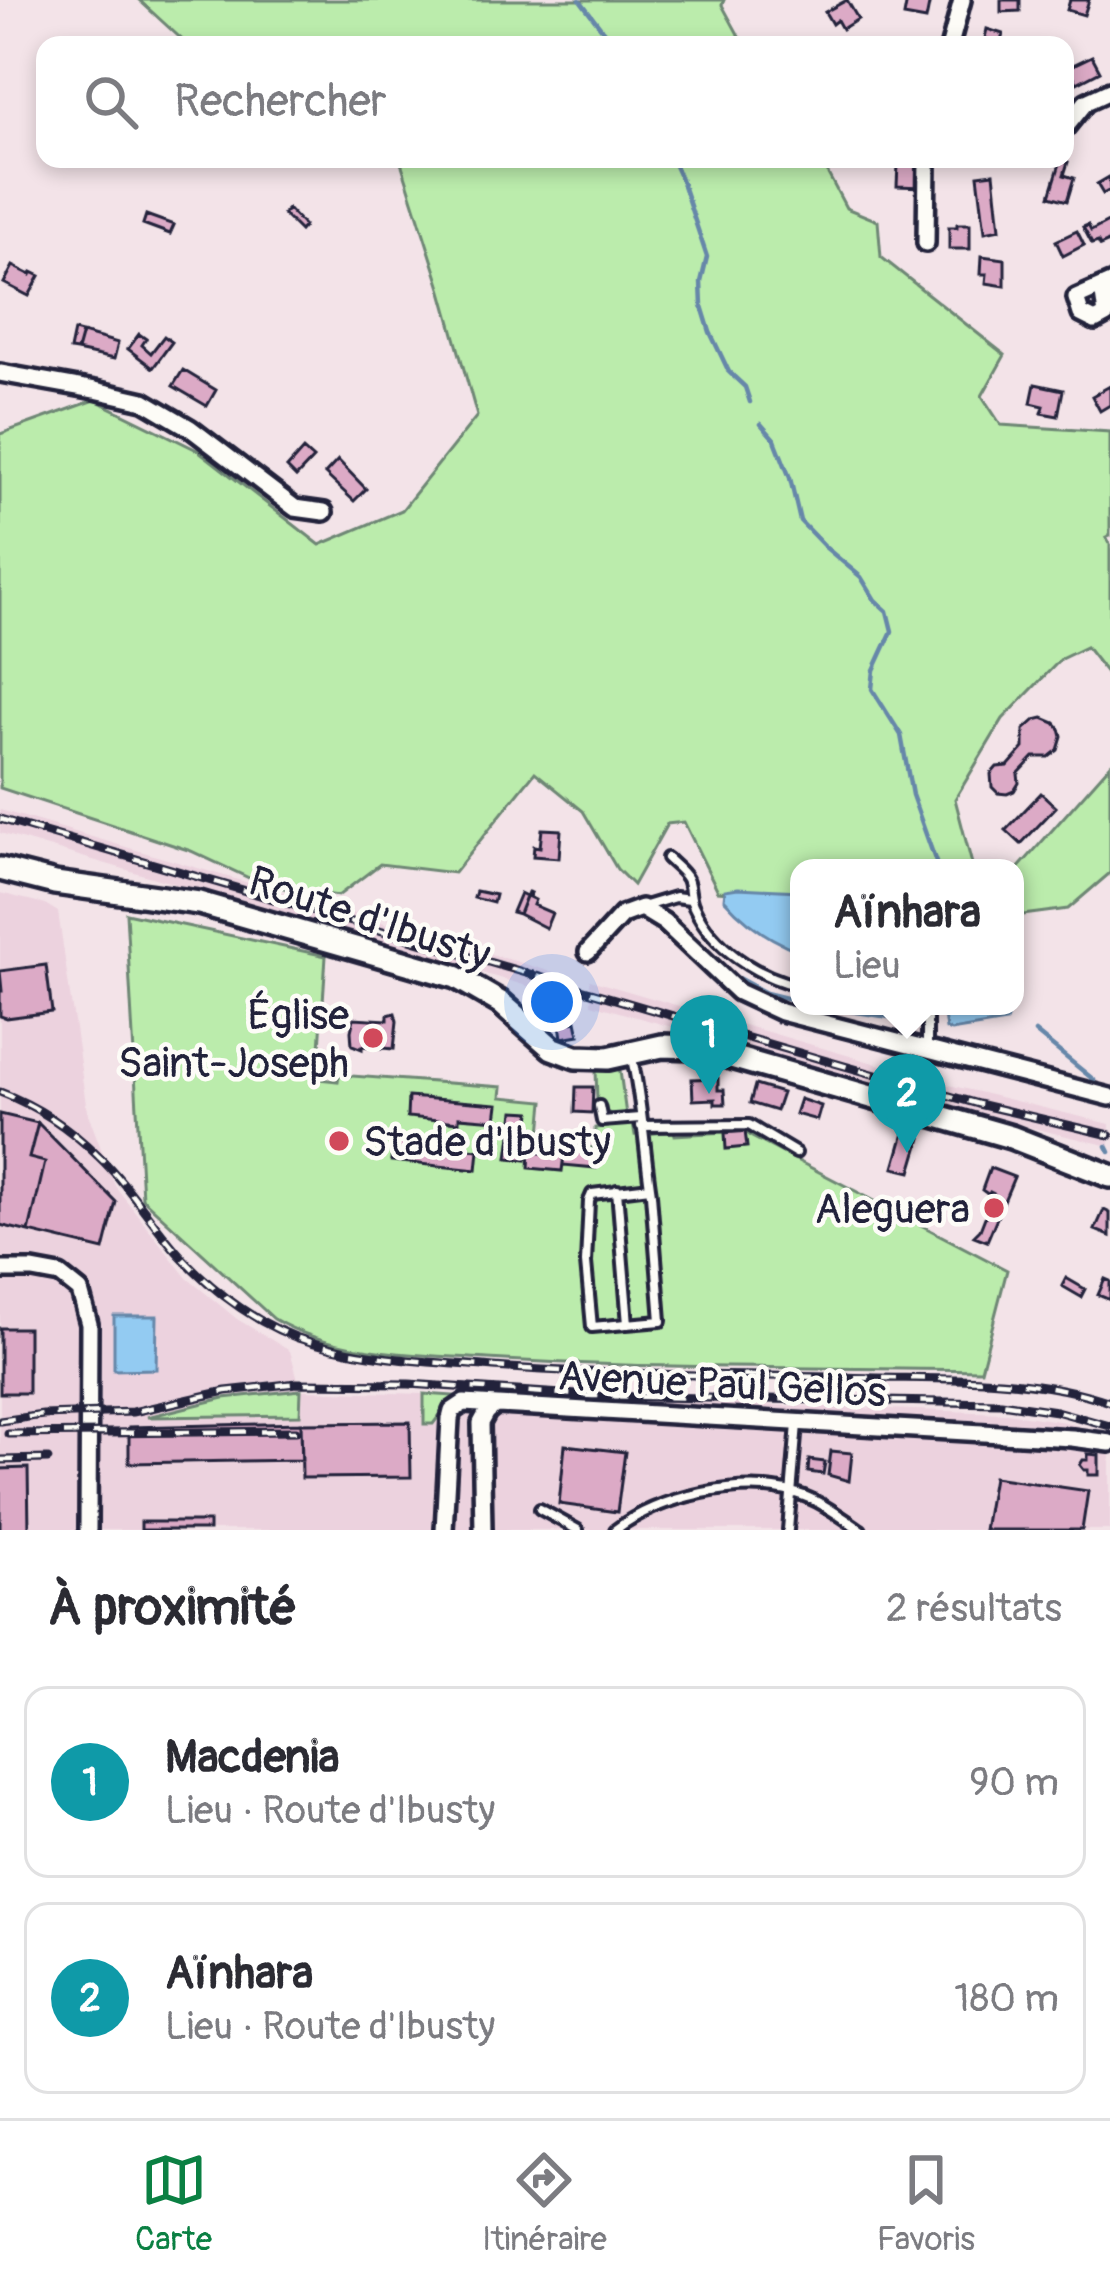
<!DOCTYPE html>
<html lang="fr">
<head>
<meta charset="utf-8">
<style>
	:root { --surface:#fff; --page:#f7f7f7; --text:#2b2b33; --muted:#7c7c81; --line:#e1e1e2; --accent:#0b8043 }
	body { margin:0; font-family:Pangolin,sans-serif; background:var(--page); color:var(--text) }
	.you { position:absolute; left:552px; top:1002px; width:42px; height:42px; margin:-30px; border:9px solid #fff; border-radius:50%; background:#1a73e8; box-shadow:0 0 0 18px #1a73e833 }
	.badge { display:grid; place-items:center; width:78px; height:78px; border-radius:50%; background:var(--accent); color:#fff; font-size:39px; font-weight:700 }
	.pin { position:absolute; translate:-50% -99px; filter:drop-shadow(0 3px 6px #0008) }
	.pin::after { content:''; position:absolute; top:63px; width:42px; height:36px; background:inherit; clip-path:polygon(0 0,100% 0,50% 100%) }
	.popup { position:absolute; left:790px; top:859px; width:234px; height:156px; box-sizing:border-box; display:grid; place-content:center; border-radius:24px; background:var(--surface); filter:drop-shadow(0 3px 9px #0005); font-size:39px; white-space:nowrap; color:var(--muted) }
	.popup b { font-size:45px; color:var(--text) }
	.popup::after { content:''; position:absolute; left:50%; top:100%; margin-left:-24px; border:24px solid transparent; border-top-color:var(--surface) }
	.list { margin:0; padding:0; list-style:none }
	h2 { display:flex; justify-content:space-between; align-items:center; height:156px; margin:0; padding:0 48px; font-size:51px }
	h2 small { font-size:39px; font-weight:400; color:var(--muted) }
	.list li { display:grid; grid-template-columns:78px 1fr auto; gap:36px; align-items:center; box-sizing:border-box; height:192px; margin:0 24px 24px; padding:0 24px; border:3px solid var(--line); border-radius:24px }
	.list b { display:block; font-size:45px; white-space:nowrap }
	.list p { margin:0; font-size:39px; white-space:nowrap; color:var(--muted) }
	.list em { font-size:39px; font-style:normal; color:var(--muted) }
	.icon { flex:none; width:66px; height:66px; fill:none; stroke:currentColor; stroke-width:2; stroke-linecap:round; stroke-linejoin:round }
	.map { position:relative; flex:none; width:1110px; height:1530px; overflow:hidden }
	.search { position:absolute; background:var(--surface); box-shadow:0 6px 18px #0003; left:36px; right:36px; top:36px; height:132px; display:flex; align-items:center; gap:30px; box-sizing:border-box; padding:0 42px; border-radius:24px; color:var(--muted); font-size:45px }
	.sheet { height:588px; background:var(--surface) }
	nav { display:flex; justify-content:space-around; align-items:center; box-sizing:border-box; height:168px; border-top:3px solid var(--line); background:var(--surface); font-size:33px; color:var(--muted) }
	nav a { display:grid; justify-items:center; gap:6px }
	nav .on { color:var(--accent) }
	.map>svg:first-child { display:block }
	.built { fill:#ecd2de }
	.green { fill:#bbecac; stroke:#6e8774; stroke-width:3 }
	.water { fill:#93cbf2; stroke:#6687a9; stroke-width:3 }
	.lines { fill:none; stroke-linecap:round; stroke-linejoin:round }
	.stream { stroke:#6687a9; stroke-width:4.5 }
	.building { fill:#dcaac6; stroke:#22223b; stroke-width:3 }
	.lane-casing { stroke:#22223b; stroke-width:16 }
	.street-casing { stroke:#22223b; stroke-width:24 }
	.secondary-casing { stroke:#22223b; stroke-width:30 }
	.lane { stroke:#fdfcf7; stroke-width:8 }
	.street { stroke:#fdfcf7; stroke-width:15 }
	.secondary { stroke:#fdfcf7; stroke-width:21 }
	.rail-casing { stroke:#22223b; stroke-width:9 }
	.rail { stroke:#fdfcf7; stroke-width:4.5; stroke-dasharray:14; stroke-linecap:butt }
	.poi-dot { fill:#d1495b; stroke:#fdfcf7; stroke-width:4.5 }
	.labels { text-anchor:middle; stroke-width:9; stroke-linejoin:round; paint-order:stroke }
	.street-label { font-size:42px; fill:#22223b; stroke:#fdfcf7 }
	.poi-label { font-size:42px; fill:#22223b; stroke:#fdfcf7; text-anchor:end }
</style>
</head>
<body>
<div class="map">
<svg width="1110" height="1530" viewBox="0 0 1110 1530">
	<rect width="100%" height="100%" fill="#f3e3e8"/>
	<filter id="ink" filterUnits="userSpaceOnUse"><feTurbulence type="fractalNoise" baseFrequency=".00833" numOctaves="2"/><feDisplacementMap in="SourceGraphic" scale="24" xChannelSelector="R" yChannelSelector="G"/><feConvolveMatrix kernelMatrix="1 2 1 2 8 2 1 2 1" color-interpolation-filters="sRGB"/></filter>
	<g filter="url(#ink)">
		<path class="built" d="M0,810l576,169 -1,21 -575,-167z
			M0,893l45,11 13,8 29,199 28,75 72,92 50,41 53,32 11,39 705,23 59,9 45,14v94h-1110z
			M590,980l359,105 161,39v22l-112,-26 -407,-116z"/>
		<path class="green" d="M139,0h585l-2,5 22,40h-556z
			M400,159h428v15l18,34 32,13 3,36 124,98 -23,41 19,29 109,7v104l-4,2 4,6v134l-24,-31 -25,12 -58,60 -48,80 18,69h-174v30l-81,-7 -34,-69 -17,2 -34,61 -16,-16 -34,-58 -48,-39 -81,101 -74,-9 -42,32 -74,-11 -73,-34 -191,-63v-354l95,-34 104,51 121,94 82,-35 75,-94 -35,-125z
			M1110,765v108l-42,36 -53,7v-44z
			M126,913l200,43 -8,123 20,2 1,-6 163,12 -1,10 43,4 -4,43 55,4v-20l38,-4 2,11 39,-4 1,4 70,-4 7,6 255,133 -26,100c-164,-3 -329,-1 -493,-11 -71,-5 -151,-3 -214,-40l-132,-121z
			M615,1067l5,4 6,44 -12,1 -7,-4 -2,-8 -8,-1 -1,-34z
			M301,1390l-1,25 -153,2 77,-19z
			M424,1394l30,2 -21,28h-9z"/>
		<path class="water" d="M738,888l61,3v60c-29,-11 -55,-29 -75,-52l1,-9z
			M953,1006h52l3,9 -2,7 -55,9 -5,-2 -2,-13z
			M114,1316h43l-1,53 -42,1z"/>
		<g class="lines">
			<path class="stream" d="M580,0l34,45
				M672,159l9,20 26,78 -6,25 1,24 8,26 19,40 16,15 5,15
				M761,424l14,16 15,38 10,43 25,26 36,30 14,23 12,11 5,20 -18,39 -2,19 29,46 11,60 26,73
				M736,977l30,16 33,8
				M818,1006l97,15
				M1035,1032l59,48
				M1107,1146l3,6"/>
		</g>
		<path class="building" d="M847,0l11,19 -16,10 -5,-9 -5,4 -7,-12z
			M907,0h23l-4,20 -22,-4z
			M1001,0h19v11l-19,1z
			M1070,0h19l-5,15 -17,-5z
			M987,29l16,5 -3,11h-11l1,-5 -5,-2z
			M1092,56l8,15 -23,12 -8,-16z
			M1061,160l7,2 -4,13 10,3 -7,23 -17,-5z
			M898,164l26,1 -1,22 -26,-1z
			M994,173l6,56 -15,3 -7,-57z
			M1109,177l1,13 -7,4 -6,-10z
			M288,209l16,17 -4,5 -17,-17z
			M146,215l28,10 -4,9 -27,-10z
			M1110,221v18l-3,4 -7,3 -2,-4 -6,2 -9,-17 5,-2 3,6z
			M957,224h13v25h-21v-22h8z
			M1077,231l7,14 -21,11 -7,-15z
			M982,256l23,3v27l-19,-3 1,-9h-6z
			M13,266l18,9 1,-3 8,4 -11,20 -25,-13z
			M74,331l8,2 -5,18 -7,-1z
			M82,333l36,10 -4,16 -37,-8z
			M139,334l7,5 -4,6 9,8 13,-17 8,6 -19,26 -25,-19z
			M183,370l33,20 -9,16 -34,-20z
			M1035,384l28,6 -5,26 -16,-3 2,-7 -13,-3z
			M1110,386v19l-10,6 -8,-15z
			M303,450l10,9 -17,18 -9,-9z
			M338,460l28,29 -12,12 -29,-27z
			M1043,718l12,5 5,6 2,8 -4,13 -9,7h-15l-16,17 1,9 -5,8 -7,3 -9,-1 -6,-6 -1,-13 6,-7 11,-1 16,-18v-18l11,-10z
			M1041,793l15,14 -35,37 -15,-14z
			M542,829l19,1 -2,28 -26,-2 1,-10 6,1z
			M476,891l19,4 -2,8 -19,-5z
			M528,892l3,1 -2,4 6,3 -2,5 19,8 -6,15 -27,-14z
			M520,893l6,3 -7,18 -7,-2z
			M46,965l6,47 -46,6 -6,-2v-25h2l-2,-20z
			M540,992l32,9 -3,11 -32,-10z
			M395,1013l2,8 -3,28 -32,-3v3l-10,-4 -1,-14 3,-13 34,2v-5z
			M576,1021l3,14 -17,3 -2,-14z
			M718,1078v12h6l1,14h-10v-5l-22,1 -1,-21z
			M755,1085l27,8 -6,18 -26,-8z
			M576,1087h17l-1,26 -17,-1z
			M408,1097l90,7 -2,16 -37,-3v5l-52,-5z
			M800,1099l21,7 -4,14 -22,-6z
			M514,1111l17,1 -5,48 -18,-2z
			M0,1114l38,9 -9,35 16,4 -16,70 -29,-7z
			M38,1123l78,79 -12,48 -75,-18 16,-70 -16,-4z
			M745,1131l2,16 -21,2 -1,-16z
			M904,1133l17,5 -10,34 -17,-4z
			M393,1141l86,9 -2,20 -86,-9z
			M564,1151l33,2 -1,15 -33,-3z
			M530,1152l34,3 -2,16 -33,-3z
			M990,1168l24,9 -27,64 -13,-5 6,-6 14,-36 -4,-2 -1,3 -7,-5z
			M1104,1210l6,3v23l-15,-6z
			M1066,1278l19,11 -4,8 -19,-11z
			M1105,1279l5,2v19l-12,-5z
			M0,1328h28v65h-28z
			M410,1422l1,55 -109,1 -1,-55z
			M301,1423l1,37 -173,3v-36z
			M565,1445l60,7 -8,60 -58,-8z
			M831,1451l21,2 -3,28 -21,-6z
			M1088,1454l11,1v20h-11v-5h-4l-4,-5 3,-5h5z
			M809,1460l16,2 -2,12 -15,-2z
			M28,1468l1,62h-29v-61z
			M993,1477l95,14 -6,39h-98z
			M141,1522h68v8h-68z"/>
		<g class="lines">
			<g class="lane-casing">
				<path id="lane" d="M667,858c6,6 16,13 20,21 4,9 2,19 7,28 19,41 62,69 105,79
					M645,906l30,-9 15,2
					M927,1048v-42
					M631,1054c10,41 13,91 19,133l1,7 10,127 -69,6 -6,-64 3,-62 3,-7 58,-7
					M599,1106l3,15 38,-3
					M641,1126l108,-1 47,28
					M617,1190l11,134
					M540,1509l38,21
					M615,1530c44,-34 127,-52 180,-37 25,7 45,23 66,37
					M788,1530l9,-106"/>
			</g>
			<g class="street-casing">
				<path id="street" d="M950,45l12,-45
					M1065,128l21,-26 24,-11
					M926,243l1,-84
					M1102,287l4,28 -11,6 -14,-7 -5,-16 34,-15
					M0,373l95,17 49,11 46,27 105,80 29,4
					M588,952l34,-37 19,-7 23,14 74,70 43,20 329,85
					M0,1270h33l27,5 20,16 9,33 -1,206
					M444,1530l6,-111 2,-8 12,-8 608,35 38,5
					M483,1530l-2,-107 6,-11 8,-7"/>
			</g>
			<g class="secondary-casing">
				<path id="secondary" d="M0,869l55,14 144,20 257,74 45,26 51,45 24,9 32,1 54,-12 34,1 315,90 99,39"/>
			</g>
			<use href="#lane" class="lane"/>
			<use href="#street" class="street"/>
			<use href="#secondary" class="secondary"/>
			<g class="rail-casing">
				<path id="rail" d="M0,819l820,240 158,45 132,31
					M0,1092c37,14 70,36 98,64 31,29 53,67 81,98 35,39 84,75 135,89 58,17 120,19 180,24 127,9 255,8 382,11 79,1 159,-2 234,24
					M0,1421l43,-6 90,-3 93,-21 71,-8 112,1 184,12 408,7 55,8 54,15
					M8,1434l288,-3
					M0,1460l48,-1"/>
			</g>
			<use href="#rail" class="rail"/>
		</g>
	</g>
	<g class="poi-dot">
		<circle cx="373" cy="1038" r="12"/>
		<circle cx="339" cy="1141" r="12"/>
		<circle cx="994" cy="1208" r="12"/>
	</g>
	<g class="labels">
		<g class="street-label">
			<text transform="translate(370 917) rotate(18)" y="15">Route d'Ibusty</text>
			<text transform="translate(722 1383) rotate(3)" y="15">Avenue Paul Gellos</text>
		</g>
		<g class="poi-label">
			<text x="349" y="1029">Église<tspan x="349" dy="48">Saint-Joseph</tspan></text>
			<text x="363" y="1156" text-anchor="start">Stade d'Ibusty</text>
			<text x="970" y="1223">Aleguera</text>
		</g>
	</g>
</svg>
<div class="you"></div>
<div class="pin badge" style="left:709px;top:1094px;background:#0f9aa8">1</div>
<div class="pin badge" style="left:907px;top:1153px;background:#0f9aa8">2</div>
<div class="popup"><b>Aïnhara</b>Lieu</div>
<div class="search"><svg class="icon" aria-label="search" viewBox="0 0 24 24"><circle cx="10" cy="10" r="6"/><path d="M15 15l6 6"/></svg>Rechercher</div>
</div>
<section class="sheet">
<h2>À proximité<small>2 résultats</small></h2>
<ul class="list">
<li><span class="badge" style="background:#0f9aa8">1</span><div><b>Macdenia</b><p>Lieu · Route d'Ibusty</p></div><em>90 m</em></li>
<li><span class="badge" style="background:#0f9aa8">2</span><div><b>Aïnhara</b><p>Lieu · Route d'Ibusty</p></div><em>180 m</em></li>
</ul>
</section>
<nav>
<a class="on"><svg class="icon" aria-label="map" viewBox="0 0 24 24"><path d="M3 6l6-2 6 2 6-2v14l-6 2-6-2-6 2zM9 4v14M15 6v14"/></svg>Carte</a>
<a><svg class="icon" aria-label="directions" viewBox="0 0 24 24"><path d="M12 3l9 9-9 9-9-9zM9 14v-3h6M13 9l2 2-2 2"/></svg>Itinéraire</a>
<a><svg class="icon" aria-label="saved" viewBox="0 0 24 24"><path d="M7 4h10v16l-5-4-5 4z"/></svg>Favoris</a>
</nav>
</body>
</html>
